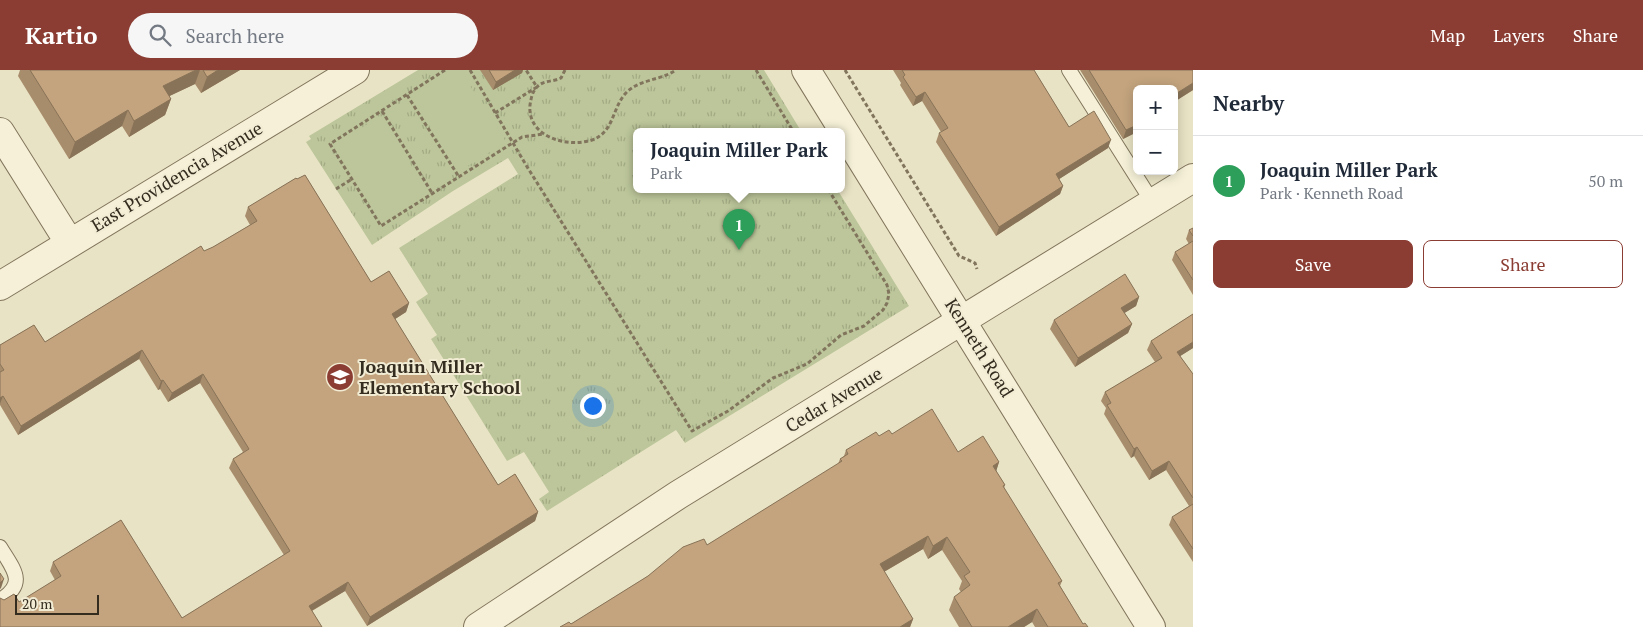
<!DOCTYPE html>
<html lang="en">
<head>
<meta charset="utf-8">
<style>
	:root { --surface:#fff; --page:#f6f6f7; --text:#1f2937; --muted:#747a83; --line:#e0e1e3; --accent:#8b3d33 }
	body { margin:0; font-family:"PT Serif",serif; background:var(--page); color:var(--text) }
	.controls { position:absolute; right:15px; top:15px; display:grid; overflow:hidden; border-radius:8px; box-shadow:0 2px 12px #0003 }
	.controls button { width:45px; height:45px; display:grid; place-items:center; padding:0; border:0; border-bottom:1px solid var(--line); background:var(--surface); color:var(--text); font:25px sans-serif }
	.scale { position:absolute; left:15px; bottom:12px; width:84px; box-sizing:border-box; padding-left:5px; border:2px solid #342c1f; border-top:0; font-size:14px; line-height:18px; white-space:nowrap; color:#342c1f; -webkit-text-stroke:4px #f1ecd3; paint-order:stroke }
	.you { position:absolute; left:592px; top:335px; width:18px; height:18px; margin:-12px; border:4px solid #fff; border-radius:50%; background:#1a73e8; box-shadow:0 0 0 8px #1a73e833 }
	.badge { display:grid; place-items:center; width:32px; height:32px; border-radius:50%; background:var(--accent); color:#fff; font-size:16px; font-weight:700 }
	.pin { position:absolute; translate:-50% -41px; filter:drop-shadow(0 1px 2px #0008) }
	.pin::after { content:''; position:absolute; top:26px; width:18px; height:15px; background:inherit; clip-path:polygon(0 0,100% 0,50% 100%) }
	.popup { position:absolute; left:633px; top:58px; width:212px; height:65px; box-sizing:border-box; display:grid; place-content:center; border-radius:8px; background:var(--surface); filter:drop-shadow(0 1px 4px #0005); font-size:16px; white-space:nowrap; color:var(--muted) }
	.popup b { font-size:19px; color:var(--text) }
	.popup::after { content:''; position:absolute; left:50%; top:100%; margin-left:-10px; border:10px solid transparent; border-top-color:var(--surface) }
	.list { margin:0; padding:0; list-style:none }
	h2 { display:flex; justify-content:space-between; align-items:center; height:65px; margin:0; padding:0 20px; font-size:21px }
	h2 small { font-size:16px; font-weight:400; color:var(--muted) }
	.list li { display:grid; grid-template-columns:32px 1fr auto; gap:15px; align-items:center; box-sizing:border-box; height:90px; padding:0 20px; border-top:1px solid var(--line) }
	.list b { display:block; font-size:19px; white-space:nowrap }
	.list p { margin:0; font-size:16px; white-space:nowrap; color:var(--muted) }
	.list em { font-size:16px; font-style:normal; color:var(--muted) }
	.actions { display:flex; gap:10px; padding:15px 20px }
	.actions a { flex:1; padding:11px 0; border:1px solid var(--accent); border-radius:8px; text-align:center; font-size:18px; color:var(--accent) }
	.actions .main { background:var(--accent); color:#fff }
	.icon { flex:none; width:28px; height:28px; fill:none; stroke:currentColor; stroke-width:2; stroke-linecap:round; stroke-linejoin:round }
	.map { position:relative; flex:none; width:1193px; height:557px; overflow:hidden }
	header { display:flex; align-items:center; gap:30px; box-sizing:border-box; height:70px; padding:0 25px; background:var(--accent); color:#fff }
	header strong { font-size:24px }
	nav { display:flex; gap:28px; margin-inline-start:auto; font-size:18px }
	.search { width:350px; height:45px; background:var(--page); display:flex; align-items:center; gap:12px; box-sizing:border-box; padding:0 18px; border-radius:28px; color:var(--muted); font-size:19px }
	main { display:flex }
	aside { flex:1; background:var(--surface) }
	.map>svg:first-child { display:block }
	.park { fill:url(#park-tufts) }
	.garden { fill:#bcc69a }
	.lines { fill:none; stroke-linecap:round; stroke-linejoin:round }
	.service-casing { stroke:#82755d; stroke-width:16 }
	.minor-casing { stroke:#82755d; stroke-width:30 }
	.tertiary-casing { stroke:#82755d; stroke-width:30 }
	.path { stroke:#82755d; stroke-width:3; stroke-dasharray:4 2.5; stroke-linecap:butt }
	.service { stroke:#f5f0d7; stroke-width:14 }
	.minor { stroke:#f5f0d7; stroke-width:28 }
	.tertiary { stroke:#f5f0d7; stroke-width:28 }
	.wall { fill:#a88d6c }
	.shaded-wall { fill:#887358 }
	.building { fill:#c3a47e; stroke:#887358 }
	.labels { text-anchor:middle; stroke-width:4; stroke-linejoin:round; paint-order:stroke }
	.street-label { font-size:18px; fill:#342c1f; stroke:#f1ecd3 }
	.poi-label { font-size:18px; font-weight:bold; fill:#342c1f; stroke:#f1ecd3; text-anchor:start }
</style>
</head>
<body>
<header>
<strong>Kartio</strong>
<div class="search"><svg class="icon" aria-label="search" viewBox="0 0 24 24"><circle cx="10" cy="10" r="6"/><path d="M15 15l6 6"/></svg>Search here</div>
<nav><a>Map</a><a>Layers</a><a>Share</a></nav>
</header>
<main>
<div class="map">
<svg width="1193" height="557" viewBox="0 0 1193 557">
	<defs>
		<pattern id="park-tufts" width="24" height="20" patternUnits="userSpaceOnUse" patternTransform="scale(1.25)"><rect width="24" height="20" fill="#bcc69a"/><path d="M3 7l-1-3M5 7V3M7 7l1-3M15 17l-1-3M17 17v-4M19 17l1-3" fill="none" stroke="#a2aa84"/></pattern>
	</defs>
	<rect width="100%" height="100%" fill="#e9e3c5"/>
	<path class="park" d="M418,0h346l37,61h-165v58h201l72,117 -224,137 -9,-13 -129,81 -8,-12 10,-7 -25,-40 -17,9 -76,-122 6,-4 -21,-33 12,-8 -29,-46 119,-74 -10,-16 -55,33 -81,54 -66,-103 5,-3 -2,-3z"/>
	<path class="garden" d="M451,0h9l46,72 -48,30 -47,-76z
		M380,46l48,76 -46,31 -49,-77z"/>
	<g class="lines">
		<g class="service-casing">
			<path id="service" d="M1069,0l84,133
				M0,477c13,22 28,36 0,53"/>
		</g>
		<g class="minor-casing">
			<path id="minor" d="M0,62l69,110
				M0,216l355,-216
				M478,557l200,-132 515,-317"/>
		</g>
		<g class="tertiary-casing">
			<path id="tertiary" d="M806,0l345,557"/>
		</g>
		<path class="path" d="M445,0l-115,74 51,82 141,-89 22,-3
			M470,0l56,95 166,266 36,-20 45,-33 34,-14 34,-29 23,-9 19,-16 4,-7 2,-9 -2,-9 -59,-96
			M565,0l-4,8c-8,4 -18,2 -24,9 -5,5 -6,12 -7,18 -3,32 37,43 62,35 22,-8 20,-31 33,-46 13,-15 35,-13 51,-24
			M756,0l37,61
			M845,0l114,186 16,7 2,6
			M407,25l52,82
			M382,41l50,82
			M495,43l42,-26 -11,-17
			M336,119l16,-10"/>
		<use href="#service" class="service"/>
		<use href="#minor" class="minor"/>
		<use href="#tertiary" class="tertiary"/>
	</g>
	<path class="wall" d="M20,0h220l-39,23 -6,-9 -26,12 2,3 -6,16 -36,22 -7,-11 -53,33 -51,-83z
		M480,0h43l-1,3 -29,17z
		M893,0h141l35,57 39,21 -49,31 4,7 -3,8 -64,42 -60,-94 3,-9 2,-1 -19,-31 -9,5 -13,-21 1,-2z
		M1080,0h113v20l-19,12v-13l-37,43 -14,7z
		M305,105l66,107 18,-11 20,32 -3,9 -11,7 103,166 17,-11 23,38 -3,9 -168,105 -22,-35 -33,20 10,16h-322v-29l4,2 10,-6 5,8 36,-22 -5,-9 3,-9 68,-42 61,98 102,-63 -55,-87 4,-9 10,-7 -43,-69 -32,19 -8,-13 -2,1 -19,-31 -121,76 -18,-30v-60l34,-20 11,17 156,-96 3,5 9,-4 37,-22 -5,-9 3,-9 48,-29 1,1z
		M1193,158v67l-21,-35 3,-8 14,-8 -3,-5 3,-9z
		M1139,227l-3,9 -12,7 8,11 -4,9 -53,34 -25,-38 4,-9z
		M1193,244v34l-13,8 13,18v188l-24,-37 3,-8 17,-11 -23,-36 -17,10 -15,-24 -3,2 -27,-44 2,-6 -5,-7 4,-9 50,-30 -8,-12 4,-9z
		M892,364l66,18 41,10 -3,9 9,14 -1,3 58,93 -2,5 23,38 5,3h-53l-3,-5 -8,5h-65l-10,-17 5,-13 7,-5 -2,-3 3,-8 -20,-31 -14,9 -5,-10 -39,23 29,47 -3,8h-350l11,-3 77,-48 59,-31 131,-81 2,-5 4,-3 2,-6 33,-14z"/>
	<path class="shaded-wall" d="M196,0h4l-5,14 -38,18 6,-16z
		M218,0h22l-39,23 6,-16z
		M515,0h8l-1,3 -29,17 3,-8z
		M1193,13v7l-19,12v-7z
		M925,22l-3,9 -9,5 3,-9z
		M171,29l-6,16 -36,22 5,-16z
		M128,40l-6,16 -53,33 6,-17z
		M1137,55v7l-14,7 3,-9z
		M1111,70l-3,8 -55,35 3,-9z
		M1063,116l-3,8 -64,42 3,-9z
		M1139,227l-3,9 -18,11 3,-9z
		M409,233l-3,9 -17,11 3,-9z
		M1132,254l-4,9 -53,34 3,-9z
		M1193,272v6l-19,12 3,-8z
		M142,280l-3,9 -121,76 3,-9z
		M203,304l-3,9 -32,19 4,-9z
		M163,310l-3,9 -2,1 3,-9z
		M3,326l-3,8v-6z
		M1137,377l-3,9 -3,2 3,-9z
		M1169,391l-3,9 -17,10 3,-9z
		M999,392l-4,13 -2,-9z
		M538,442l-3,9 -168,105 3,-9z
		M928,466l-5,13 -48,28 5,-13z
		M947,467l-5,13 -14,9 5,-13z
		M4,509l-3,9 -1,1v-6z
		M348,512l-3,9 -39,23 3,-8z
		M1037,539l-5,13 -8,5h-16z
		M913,549l-3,8h-10z"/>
	<path class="building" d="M30,0h166l-33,16 8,13 -37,22 -6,-11 -53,32z
		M203,0h15l-11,7z
		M489,0h26l-19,12z
		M902,0h132l35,57 25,-16 17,29 -55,34 7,12 -64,41 -60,-94 9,-5 -23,-36 -9,5 -13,-20 2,-2z
		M1089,0h104v13l-19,12v-6h-37v36l-11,5z
		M305,105l66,107 18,-11 20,32 -17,11 106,171 17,-11 23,38 -168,105 -22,-35 -39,24 13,21h-322v-29l4,2 10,-6 5,8 42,-26 -8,-14 68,-42 61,98 108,-67 -57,-92 16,-10 -46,-75 -31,19 -9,-13 -2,1 -19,-31 -121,76 -18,-30 -3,2v-26l4,-2 -4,-6v-19l34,-20 11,17 156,-96 3,5 9,-4 44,-26 -9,-14 48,-29 1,1z
		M1193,158v8l-4,-6z
		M1193,171v39l-18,-28z
		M1125,204l14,23 -18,11 11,16 -54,34 -24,-38z
		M1193,244v28l-16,10 16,22v124l-24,-37 -17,10 -15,-24 -3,2 -27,-44 4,-2 -6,-11 57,-34 -11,-17z
		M932,339l26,43 25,-16 16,26 -6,4 12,19 -2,1 59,95 -4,2 25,41 2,-1 3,4h-40l-11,-18 -29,18h-36l-18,-30 16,-12 -6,-9 6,-4 -23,-35 -14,9 -5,-10 -48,28 33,55 -13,8h-340l9,-5 2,2 77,-48 35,-29 21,-8 3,6 135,-84 -2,-2 8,-5 -2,-4 30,-18 3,4 10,-6 3,4z
		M1193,434v45l-21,-32z
		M0,503l4,6 -4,4z"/>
	<defs>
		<g id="school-disc" transform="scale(1.4375)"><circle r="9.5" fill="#8b3d33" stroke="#f1ecd3"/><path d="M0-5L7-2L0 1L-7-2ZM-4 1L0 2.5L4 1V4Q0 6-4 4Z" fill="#fff"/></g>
	</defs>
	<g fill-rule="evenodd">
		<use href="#school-disc" x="340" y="307"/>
	</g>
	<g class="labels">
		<g class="street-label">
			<text transform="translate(177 107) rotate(-31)" y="6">East Providencia Avenue</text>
			<text transform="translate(979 278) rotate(58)" y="6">Kenneth Road</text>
			<text transform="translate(834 330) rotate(-31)" y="6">Cedar Avenue</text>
		</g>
		<g class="poi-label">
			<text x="359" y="303">Joaquin Miller<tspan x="359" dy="21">Elementary School</tspan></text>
		</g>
	</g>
</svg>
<div class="controls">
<button>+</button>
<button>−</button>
</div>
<div class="scale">20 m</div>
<div class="you"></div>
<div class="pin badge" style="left:739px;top:180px;background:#2e9e5b">1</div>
<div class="popup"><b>Joaquin Miller Park</b>Park</div>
</div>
<aside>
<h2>Nearby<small></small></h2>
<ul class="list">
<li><span class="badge" style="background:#2e9e5b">1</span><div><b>Joaquin Miller Park</b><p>Park · Kenneth Road</p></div><em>50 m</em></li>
</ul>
<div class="actions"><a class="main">Save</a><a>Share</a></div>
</aside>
</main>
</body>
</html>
